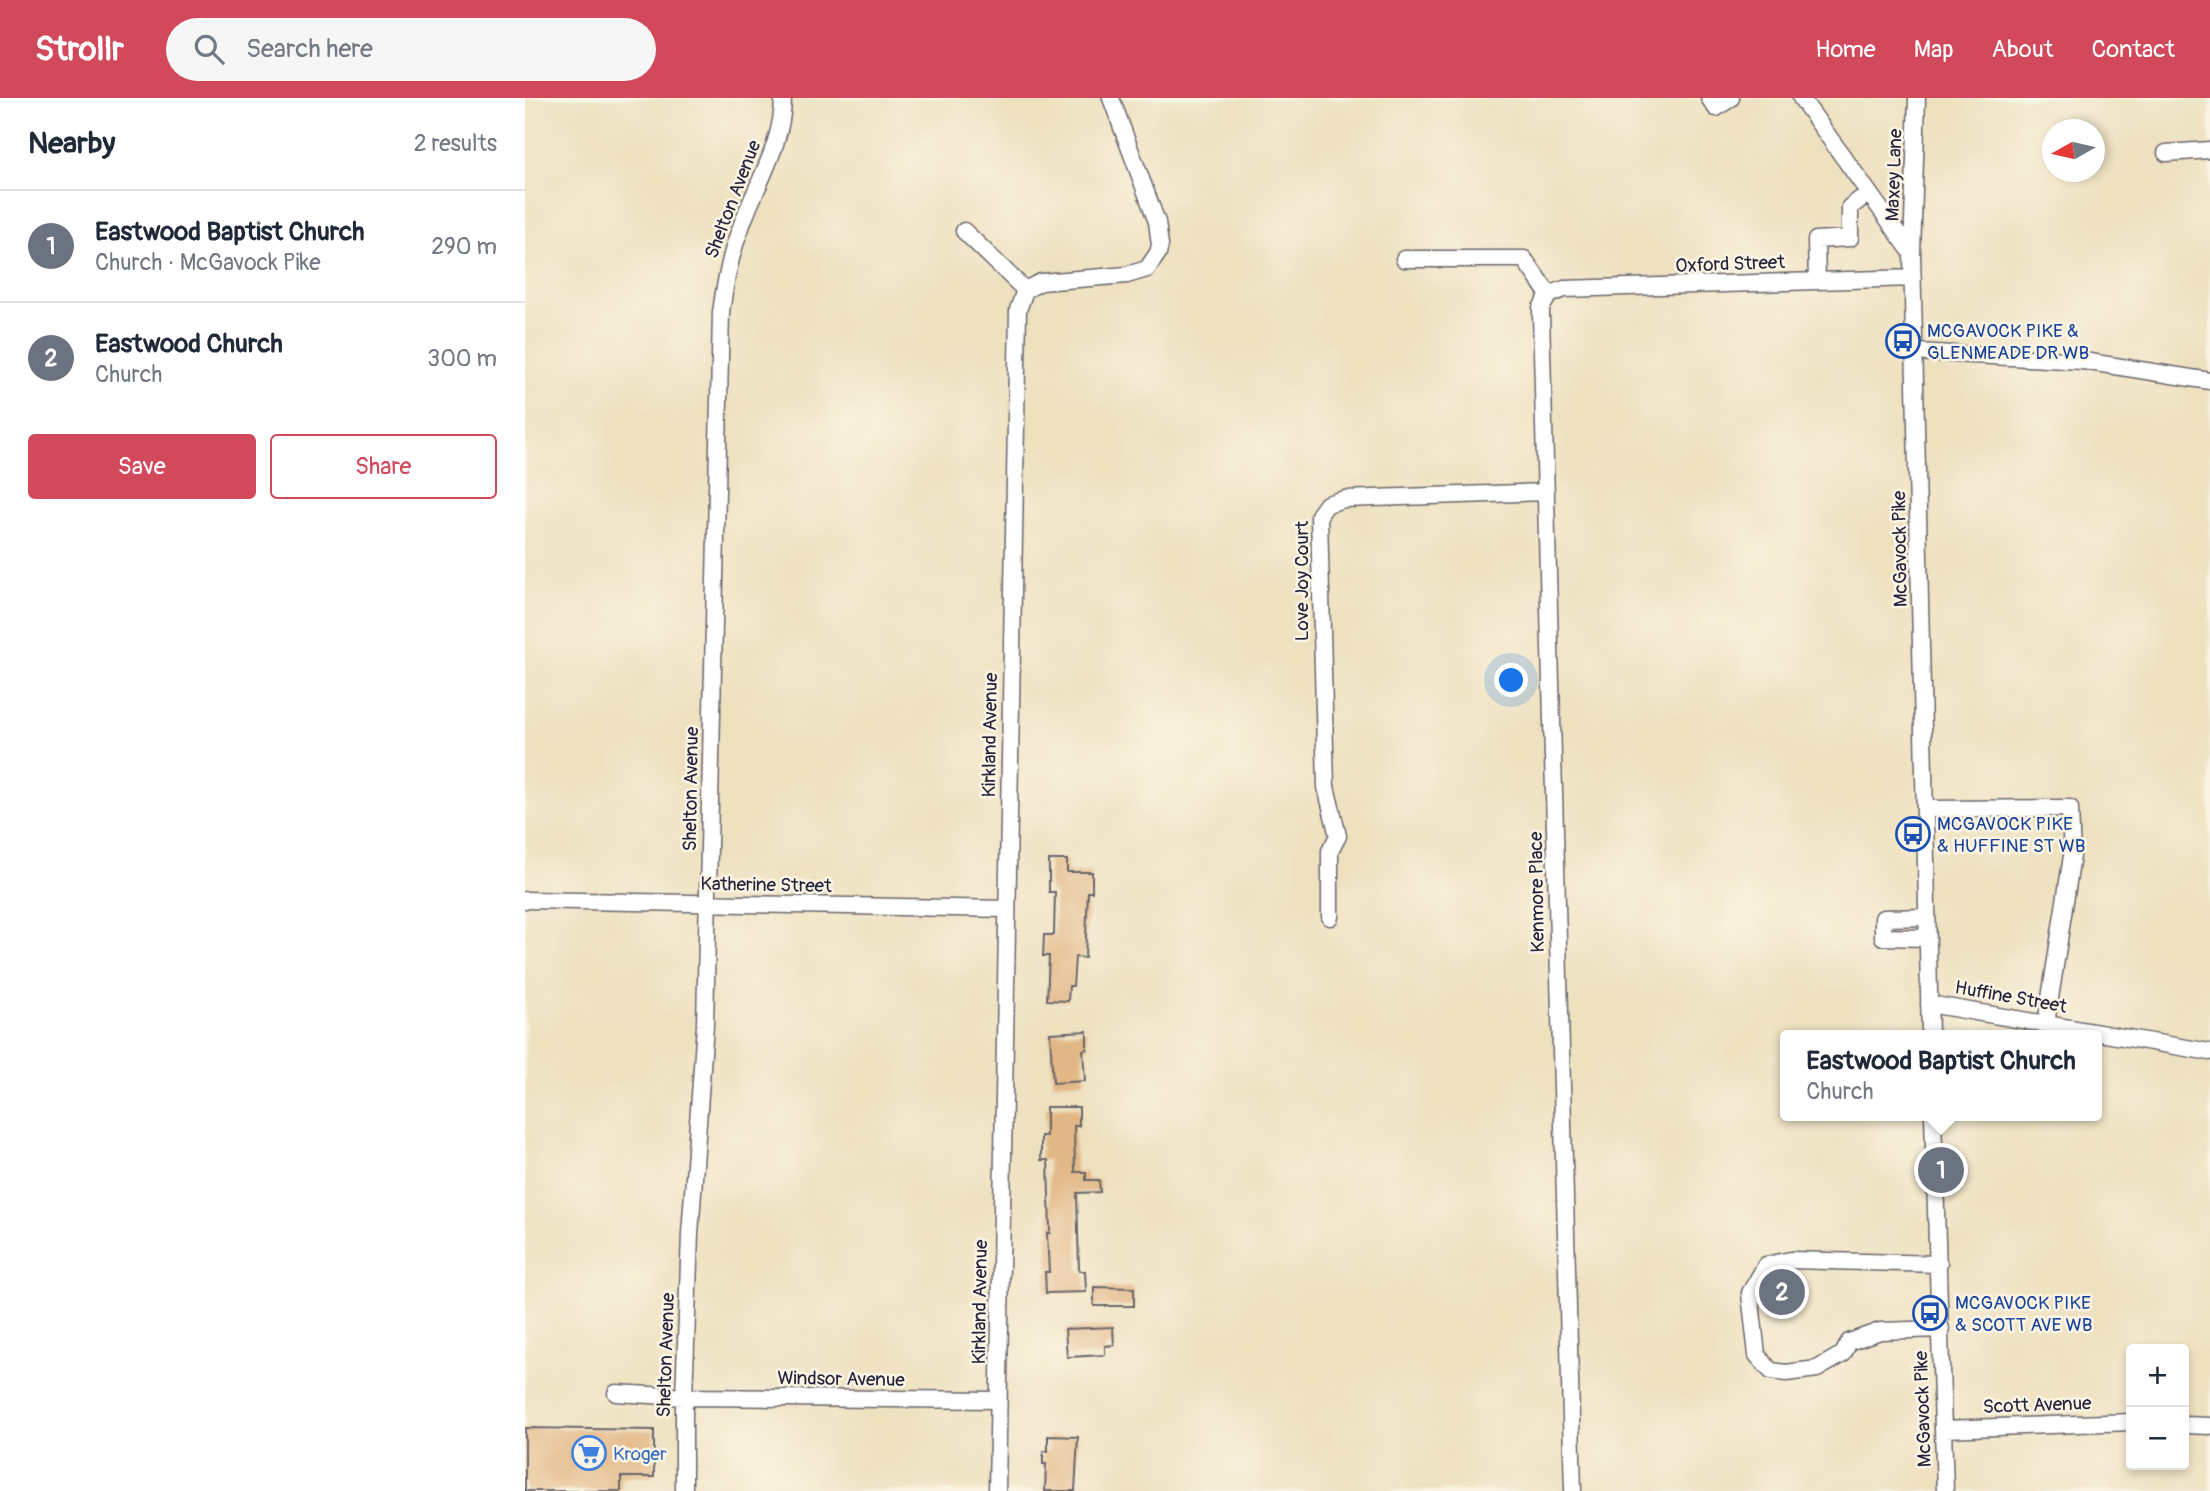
<!DOCTYPE html>
<html lang="en">
<head>
<meta charset="utf-8">
<style>
	:root { --surface:#fff; --page:#f6f6f7; --text:#1f2937; --muted:#747a83; --line:#e0e1e3; --accent:#d1495b }
	body { margin:0; font-family:Pangolin,sans-serif; background:var(--page); color:var(--text) }
	.controls { position:absolute; right:21px; bottom:21px; display:grid; overflow:hidden; border-radius:7px; box-shadow:0 4px 10px #0003 }
	.controls button { width:63px; height:63px; display:grid; place-items:center; padding:0; border:0; border-bottom:2px solid var(--line); background:var(--surface); color:var(--text); font:35px sans-serif }
	.compass { position:absolute; left:1517px; top:21px; width:63px; height:63px; border-radius:50%; background:var(--surface); box-shadow:0 4px 10px #0003; rotate:262deg }
	.you { position:absolute; left:987px; top:583px; width:24px; height:24px; margin:-18px; border:5px solid #fff; border-radius:50%; background:#1a73e8; box-shadow:0 0 0 10px #1a73e833 }
	.badge { display:grid; place-items:center; width:46px; height:46px; border-radius:50%; background:var(--accent); color:#fff; font-size:23px; font-weight:700 }
	.pin { position:absolute; translate:-50% -50%; border:4px solid #fff; box-shadow:0 2px 7px #0006 }
	.popup { position:absolute; left:1255px; top:932px; width:322px; height:91px; box-sizing:border-box; display:grid; place-content:center; border-radius:7px; background:var(--surface); filter:drop-shadow(0 2px 5px #0005); font-size:23px; white-space:nowrap; color:var(--muted) }
	.popup b { font-size:26px; color:var(--text) }
	.popup::after { content:''; position:absolute; left:50%; top:100%; margin-left:-14px; border:14px solid transparent; border-top-color:var(--surface) }
	.list { margin:0; padding:0; list-style:none }
	h2 { display:flex; justify-content:space-between; align-items:center; height:91px; margin:0; padding:0 28px; font-size:30px }
	h2 small { font-size:23px; font-weight:400; color:var(--muted) }
	.list li { display:grid; grid-template-columns:46px 1fr auto; gap:21px; align-items:center; box-sizing:border-box; height:112px; padding:0 28px; border-top:2px solid var(--line) }
	.list b { display:block; font-size:26px; white-space:nowrap }
	.list p { margin:0; font-size:23px; white-space:nowrap; color:var(--muted) }
	.list em { font-size:23px; font-style:normal; color:var(--muted) }
	.actions { display:flex; gap:14px; padding:21px 28px }
	.actions a { flex:1; padding:16px 0; border:2px solid var(--accent); border-radius:7px; text-align:center; font-size:24px; color:var(--accent) }
	.actions .main { background:var(--accent); color:#fff }
	.icon { flex:none; width:38px; height:38px; fill:none; stroke:currentColor; stroke-width:2; stroke-linecap:round; stroke-linejoin:round }
	.map { position:relative; flex:none; width:1685px; height:1393px; overflow:hidden }
	header { display:flex; align-items:center; gap:42px; box-sizing:border-box; height:98px; padding:0 35px; background:var(--accent); color:#fff }
	header strong { font-size:33px }
	nav { display:flex; gap:38px; margin-inline-start:auto; font-size:24px }
	.search { width:490px; height:63px; background:var(--page); display:flex; align-items:center; gap:18px; box-sizing:border-box; padding:0 24px; border-radius:38px; color:var(--muted); font-size:26px }
	main { display:flex }
	aside { flex:1; background:var(--surface) }
	.map>svg:first-child { display:block }
	.building { fill:#e2b786 }
	.lines { fill:none; stroke-linecap:round; stroke-linejoin:round }
	.minor-casing { stroke:#69656a; stroke-width:19 }
	.minor { stroke:#fff; stroke-width:16 }
	.labels { text-anchor:middle; stroke-width:5; stroke-linejoin:round; paint-order:stroke }
	.street-label { font-size:19px; fill:#22223b; stroke:#fcf5e5 }
	.transit-label { font-size:19px; fill:#164399; stroke:#fcf5e5; text-anchor:start }
	.shop-label { font-size:19px; fill:#366cbe; stroke:#fcf5e5; text-anchor:start }
</style>
</head>
<body>
<header>
<strong>Strollr</strong>
<div class="search"><svg class="icon" aria-label="search" viewBox="0 0 24 24"><circle cx="10" cy="10" r="6"/><path d="M15 15l6 6"/></svg>Search here</div>
<nav><a>Home</a><a>Map</a><a>About</a><a>Contact</a></nav>
</header>
<main>
<aside>
<h2>Nearby<small>2 results</small></h2>
<ul class="list">
<li><span class="badge" style="background:#6b7280">1</span><div><b>Eastwood Baptist Church</b><p>Church · McGavock Pike</p></div><em>290 m</em></li>
<li><span class="badge" style="background:#6b7280">2</span><div><b>Eastwood Church</b><p>Church</p></div><em>300 m</em></li>
</ul>
<div class="actions"><a class="main">Save</a><a>Share</a></div>
</aside>
<div class="map">
<svg width="1685" height="1393" viewBox="0 0 1685 1393">
	<rect width="100%" height="100%" fill="#fcf5e5"/>
	<filter id="ink" filterUnits="userSpaceOnUse"><feTurbulence type="fractalNoise" baseFrequency=".0143" numOctaves="2"/><feDisplacementMap in="SourceGraphic" scale="14" xChannelSelector="R" yChannelSelector="G"/><feConvolveMatrix kernelMatrix="1 2 1 2 8 2 1 2 1" color-interpolation-filters="sRGB"/></filter>
	<filter id="wash" filterUnits="userSpaceOnUse"><feTurbulence type="fractalNoise" baseFrequency=".00686" numOctaves="4" result="noise"/><feDisplacementMap in="SourceGraphic" scale="28" xChannelSelector="R" yChannelSelector="G"/><feGaussianBlur stdDeviation="1.57" result="paint"/><feColorMatrix in="noise" values="0 0 0 0 0 0 0 0 0 0 0 0 0 0 0 0 0 1.4 0 .05"/><feComposite in="paint" operator="in"/></filter>
	<g filter="url(#wash)">
		<rect width="100%" height="100%" fill="#eee1c0"/>
		<g id="blocks">
			<path class="building" d="M524,762h18v12h25v20h-4l-3,66 -10,-1 -2,29h-4l-1,15 -21,-1 2,-44h-6l1,-21h10l1,-43h-6z
				M562,933v18l-4,1 2,31 -32,2 -3,-50z
				M521,1009h33v19h-5l1,46h11v8h13l1,12 -23,1 2,78h6l1,21 -40,1 -1,-21h4l-2,-39h3l-2,-73h-7v-24h5z
				M569,1189l40,1v18h-40z
				M588,1229l1,18 -9,1v9l-38,2 -2,-28z
				M0,1330l129,2v47h-33v14h-96z
				M523,1338l30,1 -3,54h-30l1,-27h-3v-13h5z"/>
		</g>
	</g>
	<g filter="url(#ink)">
		<use href="#blocks" fill-opacity="0" stroke="#69656a" stroke-width="2"/>
		<g class="lines">
			<g class="minor-casing">
				<path id="minor" d="M1184,0l7,10 15,-10
					M1276,0l111,155
					M1392,0l-5,155 18,782
					M1641,55l44,-3
					M439,133l61,59
					M879,161h120l25,36
					M1292,183l-1,-41 34,-2v-31l19,-14
					M1024,197l-8,13v7l32,1176
					M1024,197l15,-6 349,-11
					M1391,254l167,9 127,20
					M1400,711l145,-1 2,48 -26,168
					M0,802l482,9
					M805,819v-66l8,-15 -12,-49 -7,-272 8,-11 17,-5 202,-7
					M1402,819l-44,1v19l45,1
					M1404,906l281,48
					M1408,1018l12,375
					M1414,1166l-148,-4 -25,5 -16,28 7,62 14,16 15,2 31,-4 26,-15 6,-12 31,-11 61,-2
					M91,1295l68,4 314,3
					M1659,1327l26,1
					M1420,1331l186,-7
					M159,1393v-94l6,-163 15,-209 16,-713c4,-29 9,-57 20,-85 15,-43 42,-82 42,-129
					M472,1393l21,-1181 7,-20 16,-8 86,-7 20,-6 11,-16 2,-8 -3,-23 -46,-124"/>
			</g>
			<use href="#minor" class="minor"/>
		</g>
	</g>
	<defs>
		<g id="bus-ring" transform="scale(1.75)"><circle r="9.5" fill="#fcf5e5" stroke="#1a4fb4" stroke-width="1.5"/><path d="M-5-6H5V4H4V6H2V4H-2V6H-4V4H-5ZM-3.5-4V0h7V-4ZM-3.5 1.2v1.5H-2V1.2ZM2 1.2v1.5H3.5V1.2Z" fill="#1a4fb4"/></g>
		<g id="supermarket-ring" transform="scale(1.75)"><circle r="9.5" fill="#fcf5e5" stroke="#3f7fe0" stroke-width="1.5"/><path d="M-6-5.5h2.5l.6 2H6L4.5 2H-2.5L-4.4-4H-6ZM-1.5 3.2a1.3 1.3 0 1 0 .1 0ZM3 3.2a1.3 1.3 0 1 0 .1 0Z" fill="#3f7fe0"/></g>
	</defs>
	<g fill-rule="evenodd">
		<use href="#bus-ring" x="1378" y="243"/>
		<use href="#bus-ring" x="1388" y="736"/>
		<use href="#bus-ring" x="1405" y="1215"/>
		<use href="#supermarket-ring" x="64" y="1355"/>
	</g>
	<g class="labels">
		<g class="street-label">
			<text transform="translate(1368 77) rotate(-88)" y="7">Maxey Lane</text>
			<text transform="translate(207 101) rotate(-69)" y="7">Shelton Avenue</text>
			<text transform="translate(1205 165) rotate(-2)" y="7">Oxford Street</text>
			<text transform="translate(1374 451) rotate(-91)" y="7">McGavock Pike</text>
			<text transform="translate(776 483) rotate(-90)" y="7">Love Joy Court</text>
			<text transform="translate(464 637) rotate(-89)" y="7">Kirkland Avenue</text>
			<text transform="translate(165 691) rotate(-89)" y="7">Shelton Avenue</text>
			<text transform="translate(241 786) rotate(1)" y="7">Katherine Street</text>
			<text transform="translate(1011 794) rotate(-91)" y="7">Kenmore Place</text>
			<text transform="translate(1486 898) rotate(10)" y="7">Huffine Street</text>
			<text transform="translate(454 1204) rotate(-89)" y="7">Kirkland Avenue</text>
			<text transform="translate(140 1257) rotate(-88)" y="7">Shelton Avenue</text>
			<text transform="translate(316 1280) rotate(1)" y="7">Windsor Avenue</text>
			<text transform="translate(1512 1306) rotate(-2)" y="7">Scott Avenue</text>
			<text transform="translate(1397 1311) rotate(-92)" y="7">McGavock Pike</text>
		</g>
		<g class="transit-label">
			<text x="1402" y="239">MCGAVOCK PIKE &amp;<tspan x="1402" dy="22">GLENMEADE DR WB</tspan></text>
			<text x="1412" y="732">MCGAVOCK PIKE<tspan x="1412" dy="22">&amp; HUFFINE ST WB</tspan></text>
			<text x="1430" y="1211">MCGAVOCK PIKE<tspan x="1430" dy="22">&amp; SCOTT AVE WB</tspan></text>
		</g>
		<g class="shop-label">
			<text x="88" y="1362">Kroger</text>
		</g>
	</g>
</svg>
<div class="controls">
<button>+</button>
<button>−</button>
</div>
<svg class="compass" viewBox="-18 -18 36 36"><path d="M0-13l5 13h-10z" fill="#e53935"/><path d="M0 13l5-13h-10z" fill="#747a83"/></svg>
<div class="you"></div>
<div class="pin badge" style="left:1416px;top:1072px;background:#6b7280">1</div>
<div class="popup"><b>Eastwood Baptist Church</b>Church</div>
<div class="pin badge" style="left:1257px;top:1194px;background:#6b7280">2</div>
</div>
</main>
</body>
</html>
